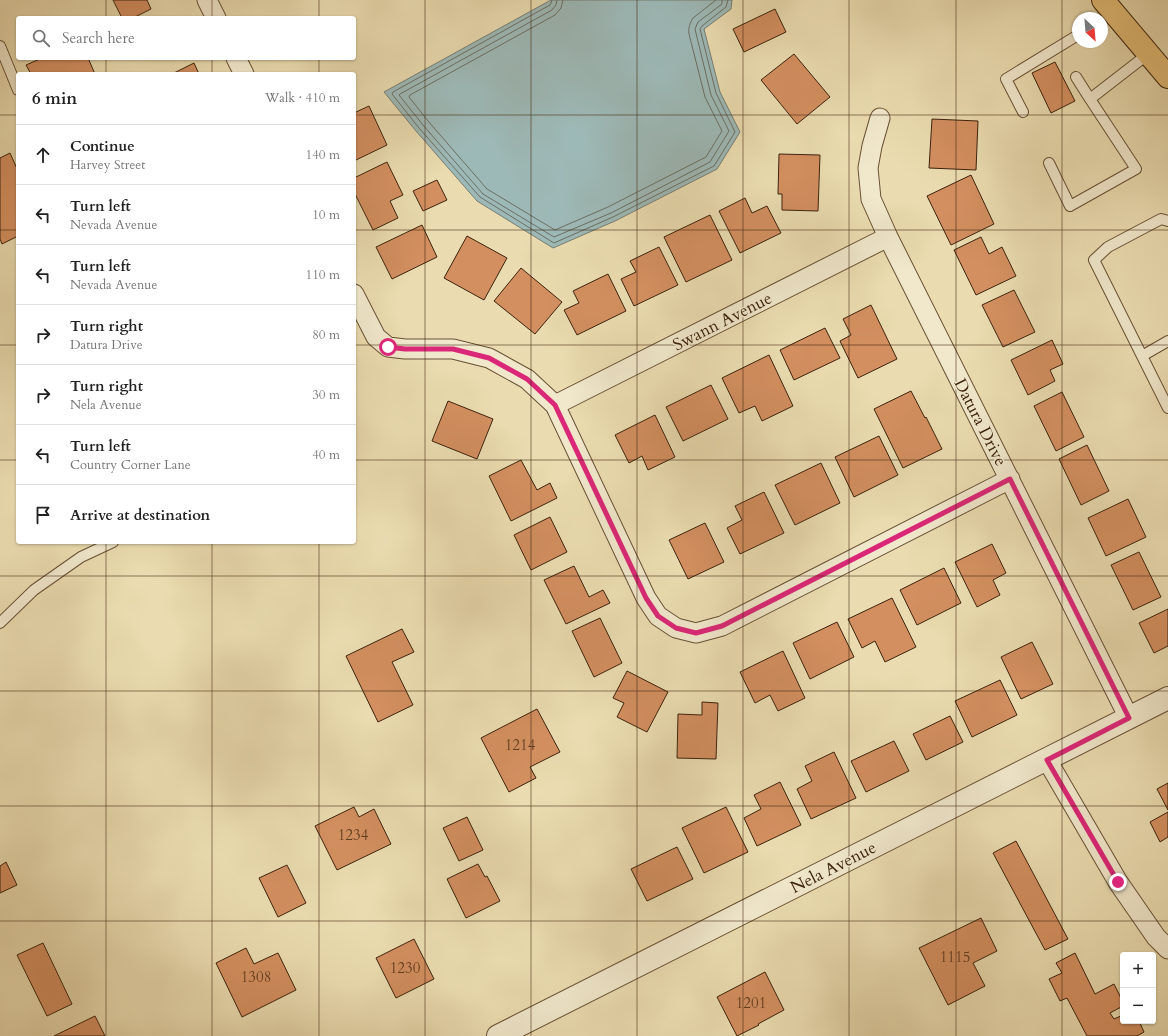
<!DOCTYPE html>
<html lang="en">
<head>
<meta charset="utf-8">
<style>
	:root { --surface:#fff; --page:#f6f6f6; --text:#222; --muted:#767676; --line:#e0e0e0 }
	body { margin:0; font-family:Cardo,serif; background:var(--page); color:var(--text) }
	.controls { position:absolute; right:12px; bottom:12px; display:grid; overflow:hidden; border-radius:4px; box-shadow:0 1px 3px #0004 }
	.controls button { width:36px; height:36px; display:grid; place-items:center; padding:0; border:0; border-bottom:1px solid var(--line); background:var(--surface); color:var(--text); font:20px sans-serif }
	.compass { position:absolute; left:1072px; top:12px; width:36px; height:36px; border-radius:50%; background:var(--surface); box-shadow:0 1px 3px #0004; rotate:154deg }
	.stop { position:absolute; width:12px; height:12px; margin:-9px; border:3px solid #db2777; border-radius:50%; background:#fff }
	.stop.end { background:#db2777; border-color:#fff; box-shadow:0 1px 4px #0008 }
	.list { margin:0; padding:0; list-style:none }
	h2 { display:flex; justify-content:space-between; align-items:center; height:52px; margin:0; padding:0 16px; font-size:17px }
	h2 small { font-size:13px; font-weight:400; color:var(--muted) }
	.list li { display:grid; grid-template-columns:26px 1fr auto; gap:12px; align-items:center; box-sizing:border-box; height:60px; padding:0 16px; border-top:1px solid var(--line) }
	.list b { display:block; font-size:15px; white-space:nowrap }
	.list p { margin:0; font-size:13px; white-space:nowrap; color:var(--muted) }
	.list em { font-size:13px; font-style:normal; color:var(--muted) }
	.icon { flex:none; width:22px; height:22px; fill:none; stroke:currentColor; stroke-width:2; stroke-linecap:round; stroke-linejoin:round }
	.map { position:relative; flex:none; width:1168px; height:1036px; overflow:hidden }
	.search { position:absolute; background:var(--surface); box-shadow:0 1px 3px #0004; left:16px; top:16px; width:340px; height:44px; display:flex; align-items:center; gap:10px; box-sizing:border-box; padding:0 14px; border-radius:4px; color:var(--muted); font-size:15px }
	.panel { position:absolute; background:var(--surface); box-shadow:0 1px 3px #0004; left:16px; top:72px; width:340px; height:472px; border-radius:4px }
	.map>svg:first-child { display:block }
	.water { fill:#9db9b7; stroke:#767d73 }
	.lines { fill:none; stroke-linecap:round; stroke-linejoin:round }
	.shore { stroke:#6c6e62; stroke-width:1 }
	.building { fill:#d38f60; stroke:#3c220c }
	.service-casing { stroke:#685035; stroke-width:12 }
	.minor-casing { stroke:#685035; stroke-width:21 }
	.tertiary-casing { stroke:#685035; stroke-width:24 }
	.primary-casing { stroke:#3c220c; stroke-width:24 }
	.service { stroke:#f1e8cc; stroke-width:10 }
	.minor { stroke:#f1e8cc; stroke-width:19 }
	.tertiary { stroke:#f1e8cc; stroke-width:22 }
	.primary { stroke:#e5be78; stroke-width:22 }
	.route { stroke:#db2777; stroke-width:5 }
	.grid { fill:none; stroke:#3c220c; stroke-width:1; stroke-opacity:0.55 }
	.labels { text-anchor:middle; stroke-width:3; stroke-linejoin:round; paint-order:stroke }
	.number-label { font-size:15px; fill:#623d21 }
	.street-label { font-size:17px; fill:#3c220c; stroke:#f1e8cc }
</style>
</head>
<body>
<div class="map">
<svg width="1168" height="1036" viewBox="0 0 1168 1036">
	<rect width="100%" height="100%" fill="#eadcb0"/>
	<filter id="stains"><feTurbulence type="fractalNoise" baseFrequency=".005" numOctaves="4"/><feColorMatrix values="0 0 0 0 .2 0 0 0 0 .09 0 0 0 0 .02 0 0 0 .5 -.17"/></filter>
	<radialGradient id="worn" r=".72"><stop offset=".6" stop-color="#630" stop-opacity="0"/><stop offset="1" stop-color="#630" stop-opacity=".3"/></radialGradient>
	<path class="water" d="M551,0h181l-1,9 -27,20 16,63 20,40 -23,37 -102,52 -62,27 -76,-47 -61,-70 -32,-39z"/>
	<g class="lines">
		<path class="shore" d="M552,0l-1,3 -1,2 -157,87 -1,2 27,34 61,69 74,46 59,-26 101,-51 21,-34 -19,-39 -16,-64 2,-3 24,-19 2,-7
			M557,0l-1,5 -4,5 -152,84 -1,1 24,30 60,69 71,43 57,-24 99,-51 19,-31 -18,-36 -16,-66 3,-7 24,-18v-4
			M563,0l-2,8 -6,7 -145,80 -1,2 19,24 59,68 68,41 53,-23 98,-50 16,-26 -17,-34 -16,-63c-1,-6 1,-11 4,-16l23,-18"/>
	</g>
	<path class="building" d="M113,0h34l4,9 -18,9h-11z
		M775,9l11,23 -42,20 -11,-23z
		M794,54l36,43 -33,27 -36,-44z
		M42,58h46l7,16h-64l-5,-9z
		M1055,62l20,39 -24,12 -19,-40z
		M194,63l5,11h-27z
		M369,106l18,39 -33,16v-48z
		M932,119l46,2 -2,49 -47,-2z
		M10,153l8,18v65l-16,8 -2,-5v-81z
		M779,154l41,1 -2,56 -36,-1v-16h-4z
		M387,162l16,33 -13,6 8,17 -25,12 -19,-38v-14z
		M971,175l23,49 -43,21 -24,-49z
		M437,180l10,20 -24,11 -10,-20z
		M745,198l7,15 15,-7 14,27 -41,20 -21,-42z
		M710,215l22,45 -46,22 -22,-45z
		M422,225l15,32 -45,22 -16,-32z
		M467,236l40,22 -23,42 -40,-22z
		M981,237l8,17 13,-7 14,29 -40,19 -22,-45z
		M659,247l19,38 -44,21 -13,-27 15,-7 -6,-11z
		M521,268l41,34 -27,32 -41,-33z
		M608,274l18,37 -49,24 -13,-25 15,-7 -6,-12z
		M1014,290l21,42 -32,15 -21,-42z
		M871,305l26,54 -39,19 -18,-37 11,-6 -8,-16z
		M825,328l15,30 -46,22 -14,-30z
		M1052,340l11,24 -13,6 5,11 -27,14 -17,-35z
		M769,355l24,51 -31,15 -7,-15 -16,7 -17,-35z
		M711,385l17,34 -45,22 -17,-34z
		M911,391l14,27 1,-1 16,32 -39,19 -29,-59z
		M1062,392l22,45 -28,14 -22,-45z
		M448,401l45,18 -16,40 -45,-18z
		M655,415l20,42 -27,13 -6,-14 -13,7 -14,-28z
		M879,436l19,39 -44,22 -19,-40z
		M1087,445l22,46 -28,14 -22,-46z
		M521,460l16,30 13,-7 7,15 -46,23 -22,-45z
		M821,463l19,40 -45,22 -20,-40z
		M764,492l20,41 -44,21 -13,-26 15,-8 -7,-14z
		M1128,499l18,38 -40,19 -18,-38z
		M550,517l17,35 -36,18 -17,-35z
		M705,523l19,39 -36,17 -19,-39z
		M992,544l14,29 -13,7 7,15 -23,12 -22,-45z
		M1139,552l22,45 -28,13 -22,-45z
		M574,566l15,31 14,-7 7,13 -44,21 -22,-44z
		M944,568l17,35 -44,22 -17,-35z
		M892,598l24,49 -31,15 -10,-21 -13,7 -14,-29z
		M1168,609v37l-14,7 -15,-30z
		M600,618l22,45 -28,14 -22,-46z
		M837,622l17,35 -44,22 -17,-36z
		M402,629l12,23 -22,10 21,43 -35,17 -32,-66z
		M1032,642l21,42 -32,15 -20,-42z
		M783,651l22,47 -27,13 -8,-16 -15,8 -15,-31z
		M627,671l41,21 -21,40 -30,-15 7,-14 -11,-5z
		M1000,680l17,35 -45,22 -17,-36z
		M702,702l16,1 -2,56 -39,-1 1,-44 24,1z
		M537,709l23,43 -30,15 6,11 -27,14 -28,-54z
		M950,716l13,26 -37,18 -13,-26z
		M894,741l15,30 -43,21 -15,-31z
		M834,752l22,46 -45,21 -14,-30 15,-8 -7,-15z
		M780,782l21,43 -44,21 -13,-28 17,-9 -7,-14z
		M1168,783v27l-11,-21z
		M354,807l5,10 15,-8 17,35 -54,26 -22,-44z
		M726,807l22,45 -44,21 -22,-45z
		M1168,812v25l-8,5 -10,-20z
		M467,817l16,33 -24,11 -16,-33z
		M1016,841l52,98 -23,11 -52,-97z
		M677,847l16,32 -46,22 -16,-32z
		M6,862l11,23 -17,8v-27z
		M478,864l7,13 2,-1 13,25 -34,17 -19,-39z
		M287,865l19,38 -28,14 -19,-39z
		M981,918l16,33 -24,12 12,23 -37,19 -29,-57z
		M414,939l20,40 -38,19 -20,-40z
		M43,943l29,61 -25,12 -30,-61z
		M246,948l8,16 24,-11 18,37 -54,27 -26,-54z
		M1075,953l20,41 19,-10 9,18v4l-13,7 4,6 9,-4v6h16l5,11 -7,4h-50l-20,-38 -7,3 -11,-22 13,-6 -6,-10z
		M765,972l19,38 -26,14 1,1 -22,11 -20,-39z
		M95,1016l10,20h-51z"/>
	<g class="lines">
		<g class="service-casing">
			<path id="service" d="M0,46l18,44
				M1076,77l14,22
				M1023,112l-17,-33 72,-44
				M1049,163l21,43 66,-37 -46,-70 58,-45
				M1168,221l-7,-2 -53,28 -14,13 74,148
				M1142,356l26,-15
				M0,623l34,-33 47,-33 32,-15"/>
		</g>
		<g class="minor-casing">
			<path id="minor" d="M207,0l9,18
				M236,58l8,16
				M880,118l-8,28 -4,22 3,31 17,38 241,481
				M354,294l22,43 12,10 17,2h48l36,9 38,21 28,26 91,193 12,18 18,12 20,5 26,-7 288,-147
				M555,405l333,-168
				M1047,760l71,122 38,55 12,12"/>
		</g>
		<g class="tertiary-casing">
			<path id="tertiary" d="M498,1036l670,-338"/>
		</g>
		<g class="primary-casing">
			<path id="primary" d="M1103,0l65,77"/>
		</g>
		<use href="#service" class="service"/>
		<use href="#minor" class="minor"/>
		<use href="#tertiary" class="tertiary"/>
		<use href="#primary" class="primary"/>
	</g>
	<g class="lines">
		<path class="route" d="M388,347l17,2h48l36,9 38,21 28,26 91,193 12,18 18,12 20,5 26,-7 288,-147 119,239 -82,42 71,122"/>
	</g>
	<path class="grid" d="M106,0v18M212,0v18M319,0v18M425,0v1036M531,0v1036M637,0v1036M743,0v1036M849,0v1036M956,0v1036M1062,0v1036M106,58v16M212,58v16M319,58v16M0,115h18M354,115h814M0,230h18M354,230h814M0,345h18M354,345h814M0,460h18M354,460h814M106,542v494M212,542v494M319,542v494M0,576h1168M0,691h1168M0,806h1168M0,921h1168"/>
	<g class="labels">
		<g class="number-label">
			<text x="520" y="750">1214</text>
			<text x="353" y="840">1234</text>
			<text x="955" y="962">1115</text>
			<text x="405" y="973">1230</text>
			<text x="256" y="982">1308</text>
			<text x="751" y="1008">1201</text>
		</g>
		<g class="street-label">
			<text transform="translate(722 321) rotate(-27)" y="6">Swann Avenue</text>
			<text transform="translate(981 422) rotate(63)" y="6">Datura Drive</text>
			<text transform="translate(833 867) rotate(-27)" y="6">Nela Avenue</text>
		</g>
	</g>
	<rect width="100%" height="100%" filter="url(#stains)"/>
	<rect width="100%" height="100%" fill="url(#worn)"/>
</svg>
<div class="controls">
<button>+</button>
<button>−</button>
</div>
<svg class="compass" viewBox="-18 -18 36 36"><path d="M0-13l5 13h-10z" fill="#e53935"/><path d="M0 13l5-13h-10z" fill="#767676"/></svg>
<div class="stop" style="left:388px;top:347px"></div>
<div class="stop end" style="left:1118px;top:882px"></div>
<div class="search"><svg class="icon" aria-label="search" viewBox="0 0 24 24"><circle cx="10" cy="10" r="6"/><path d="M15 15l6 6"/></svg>Search here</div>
<section class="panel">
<h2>6 min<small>Walk · 410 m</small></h2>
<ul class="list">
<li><svg class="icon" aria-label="ahead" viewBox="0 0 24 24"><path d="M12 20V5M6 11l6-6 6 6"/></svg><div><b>Continue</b><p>Harvey Street</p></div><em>140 m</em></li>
<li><svg class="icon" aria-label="left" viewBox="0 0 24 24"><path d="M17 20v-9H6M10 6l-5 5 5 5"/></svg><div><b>Turn left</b><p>Nevada Avenue</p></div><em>10 m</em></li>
<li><svg class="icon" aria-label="left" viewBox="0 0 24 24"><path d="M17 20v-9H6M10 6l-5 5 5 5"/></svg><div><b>Turn left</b><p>Nevada Avenue</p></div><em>110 m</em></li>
<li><svg class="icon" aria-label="right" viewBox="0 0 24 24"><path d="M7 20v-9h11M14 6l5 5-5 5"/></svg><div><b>Turn right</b><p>Datura Drive</p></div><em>80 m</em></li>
<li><svg class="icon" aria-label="right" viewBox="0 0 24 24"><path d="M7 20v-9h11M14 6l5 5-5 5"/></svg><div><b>Turn right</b><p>Nela Avenue</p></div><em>30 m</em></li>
<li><svg class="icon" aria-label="left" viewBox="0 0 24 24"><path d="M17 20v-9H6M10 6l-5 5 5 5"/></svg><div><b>Turn left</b><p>Country Corner Lane</p></div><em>40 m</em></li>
<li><svg class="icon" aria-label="arrive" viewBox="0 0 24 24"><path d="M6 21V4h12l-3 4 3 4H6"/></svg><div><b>Arrive at destination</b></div></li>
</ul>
</section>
</div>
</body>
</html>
